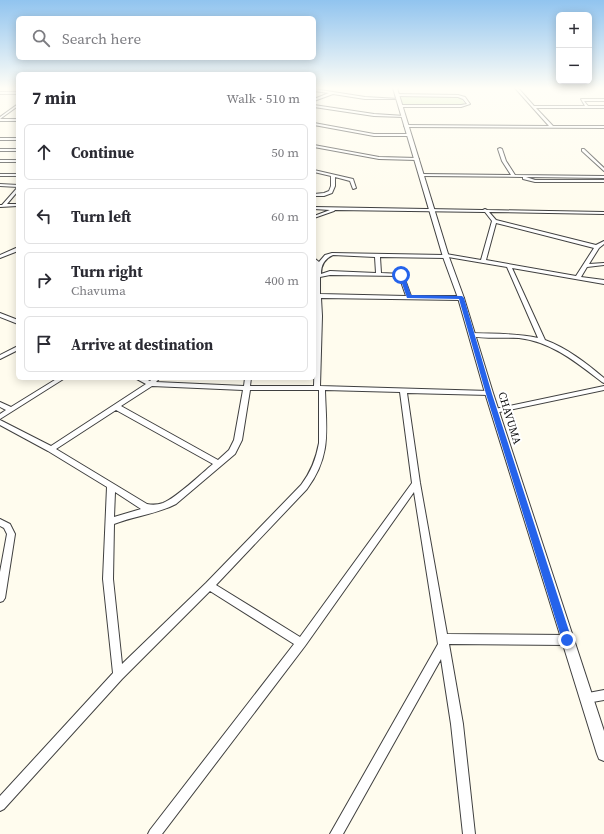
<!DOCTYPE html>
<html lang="en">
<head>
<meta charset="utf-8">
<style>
	:root { --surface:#fff; --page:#f2f2f3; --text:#2b2b33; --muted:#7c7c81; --line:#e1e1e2 }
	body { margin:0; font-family:"Source Serif 4",serif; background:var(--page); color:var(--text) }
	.controls { position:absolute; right:12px; top:12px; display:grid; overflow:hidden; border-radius:6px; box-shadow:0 2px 10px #0003 }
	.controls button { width:36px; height:36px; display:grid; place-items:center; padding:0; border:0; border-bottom:1px solid var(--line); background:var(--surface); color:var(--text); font:20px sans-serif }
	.stop { position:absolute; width:12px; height:12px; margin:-9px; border:3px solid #2563eb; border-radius:50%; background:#fff }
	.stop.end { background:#2563eb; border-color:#fff; box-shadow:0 1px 4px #0008 }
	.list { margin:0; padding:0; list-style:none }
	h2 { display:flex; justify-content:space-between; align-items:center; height:52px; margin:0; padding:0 16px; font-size:17px }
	h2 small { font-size:13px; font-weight:400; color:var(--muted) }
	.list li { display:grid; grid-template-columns:26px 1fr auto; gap:12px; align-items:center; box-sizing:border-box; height:56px; margin:0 8px 8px; padding:0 8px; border:1px solid var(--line); border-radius:6px }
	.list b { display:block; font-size:15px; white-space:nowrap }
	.list p { margin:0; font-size:13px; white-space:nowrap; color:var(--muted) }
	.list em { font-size:13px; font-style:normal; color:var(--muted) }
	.icon { flex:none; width:22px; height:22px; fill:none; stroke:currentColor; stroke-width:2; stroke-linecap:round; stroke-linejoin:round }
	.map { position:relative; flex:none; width:604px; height:834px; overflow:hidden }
	.search { position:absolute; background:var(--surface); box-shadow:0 2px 10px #0003; left:16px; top:16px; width:300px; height:44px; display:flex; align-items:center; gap:10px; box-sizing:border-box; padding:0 14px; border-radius:6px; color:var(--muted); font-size:15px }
	.panel { position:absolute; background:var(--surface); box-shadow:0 2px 10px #0003; left:16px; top:72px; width:300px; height:308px; border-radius:6px }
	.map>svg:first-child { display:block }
	.green { fill:#d1ecb5 }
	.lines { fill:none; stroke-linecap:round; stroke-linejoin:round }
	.minor-casing { stroke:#404040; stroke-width:2 }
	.tertiary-casing { stroke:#404040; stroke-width:2 }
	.minor { fill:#fff; fill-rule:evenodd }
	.tertiary { fill:#fff; fill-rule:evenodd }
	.route { fill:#2563eb }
	.labels { text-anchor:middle; stroke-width:4; stroke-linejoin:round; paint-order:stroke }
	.street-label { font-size:11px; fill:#0d0d0d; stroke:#fff }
</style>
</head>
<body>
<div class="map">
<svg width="604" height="834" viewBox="0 0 604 834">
	<rect width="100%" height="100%" fill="#fffcee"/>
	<path class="green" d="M400,96l60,1 5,7 -62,1z"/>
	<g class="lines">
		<g class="minor-casing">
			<path id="minor" d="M518,88l16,18h51l-4,-7h23v2h-20l4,5h16v2h-68l17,18h51v2l-198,-1 -2,-1 2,-1 143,1 -34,-38z
				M314,89l51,8 34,2h-34l-32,-5 -19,7v-2l15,-6 -15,-2z
				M0,92h18v2h-18z
				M396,94l62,1 7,2 5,7 -9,3h-61l-1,-2h62l6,-1 -4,-5 -5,-2 -61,-1z
				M18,104v2l-18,13v-2z
				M314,105l60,9 31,2 -1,1 -30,-1 -60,-9z
				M0,119h18v2h-18z
				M314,123l60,11h35l2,1 -2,1h-35l-60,-11z
				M0,138h18v2h-18z
				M314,145l65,12 38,1 2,1 -2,1 -38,-1 -65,-12z
				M500,148l2,1 4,12 9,14 89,1v2l-78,-1 9,3h69v2h-69l-12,-3v-2l-102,-1 -2,-1 2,-1 90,1 -9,-14 -4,-12z
				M0,149h18v2h-18z
				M582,149h2l20,19v3l-22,-20z
				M0,160h18v2h-18z
				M314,170l39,9 3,9 -3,1 -3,-8 -15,-4v9l-3,7 -8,3h-10v-2l10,-1 5,-2 2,-5v-10l-17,-4z
				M0,174h18v2h-18z
				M0,184l18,1v2l-18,-1z
				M17,188h1v3l-11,13h11v2l-18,1v-2h2z
				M314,207l169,3 2,-1 2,1 117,2v2l-115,-2 7,8 100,25 8,-4v3l-5,4 -10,16 15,-1v2l-17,2 -6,10 23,3v4l-92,-16 33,72c22,8 41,23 59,38v5l-2,-1c-26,-20 -50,-40 -83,-44 -16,-1 -33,1 -49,-2v-2l2,-1c22,1 44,0 66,5l-31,-71 -59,-10 -2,1 -66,-1 1,16 22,1 8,22h50l3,2 -3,2 -140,-2 1,18 -2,70 169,5 3,2 -3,2 -82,-2 13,90 27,151 120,1 4,2 1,3 -1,3 -4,2 -118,-1 14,80 12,110h-12l-12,-110 -10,-65 -98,175h-13l108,-190 -24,-152 -109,154 -143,188h-14l2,-4 144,-186 -84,-53 -88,88 -118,130 -4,2v-15l113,-123 -10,-94 4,-92 -59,-36 -48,-26v-5l51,26 95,-62 -11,-6h8l7,3 3,-3h7l-4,4 88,4 1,-8h6l-1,8h64l2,-70 -2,-31 2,-20 -2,-3v-4l5,4 6,-7 7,-2 112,2 2,-1 35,6 11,-39 -7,-9 -150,-2 -1,1 -20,7v-2l16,-6 -16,-1zM496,223l98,25 -18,28 -90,-16zM333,255l42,2 1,16 -46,-2 -9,3c0,-9 3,-15 12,-19zM330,275l69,1 7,20 -86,-2v-17zM152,386l91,4 -9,50 -5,10 -11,10 -97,-54zM250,390h69v53c-3,16 -8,29 -18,42l-95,98 -84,81 -9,-85 1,-55c20,-8 43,-10 62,-20l59,-50 7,-14zM325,390l75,2 12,91 -112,154 -84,-52 91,-96c25,-34 19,-59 18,-99zM116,410l97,54c-12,10 -37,34 -50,39 -6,2 -11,2 -16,1l-91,-55zM115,492l26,17 -27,8z
				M16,248h2v3l-18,7v-3z
				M0,313l18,7v4l-18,-7z
				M18,346v4l-18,9v-4z
				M58,378h7l-65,41v-5l6,-4 -6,-3v-5l11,5z
				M604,386v4l-109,23 -3,-2 3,-2z
				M0,519l10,5 5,10 -10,64 -2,3 -3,1v-30l7,-38 -3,-6 -4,-2z
				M604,690v10l-17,3 -4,-1 -1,-4 1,-4z"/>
		</g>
		<g class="tertiary-casing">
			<path id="tertiary" d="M393,88h4l52,169 15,41 29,95 111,338v30l-5,-2 -2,-5 -112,-361 -27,-95 -15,-41z"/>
		</g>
		<use href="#minor" class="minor"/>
		<use href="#tertiary" class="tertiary"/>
	</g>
	<linearGradient id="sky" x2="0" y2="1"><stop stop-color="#91c4ef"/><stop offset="0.43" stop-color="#fffef7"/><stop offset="1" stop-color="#fffef7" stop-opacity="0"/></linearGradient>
	<rect width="604" height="205" fill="url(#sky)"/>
	<path class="route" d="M401,274l3,1 7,20 51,1 2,2 28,96 80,246 -2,3 -3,2 -3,-2 -2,-3 -76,-246 -27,-95 -52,-1 -8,-23z"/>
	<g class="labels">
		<g class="street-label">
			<text transform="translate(510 418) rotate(73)" y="4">CHAVUMA</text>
		</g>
	</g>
</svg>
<div class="controls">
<button>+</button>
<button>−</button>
</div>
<div class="stop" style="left:401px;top:275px"></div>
<div class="stop end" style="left:567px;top:640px"></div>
<div class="search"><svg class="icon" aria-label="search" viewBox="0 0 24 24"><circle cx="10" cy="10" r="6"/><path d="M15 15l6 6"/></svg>Search here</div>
<section class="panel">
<h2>7 min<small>Walk · 510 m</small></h2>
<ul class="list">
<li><svg class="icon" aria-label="ahead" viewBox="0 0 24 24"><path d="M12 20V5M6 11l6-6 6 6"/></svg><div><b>Continue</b></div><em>50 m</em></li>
<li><svg class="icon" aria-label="left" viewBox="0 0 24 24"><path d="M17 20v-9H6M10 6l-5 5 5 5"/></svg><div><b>Turn left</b></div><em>60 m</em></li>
<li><svg class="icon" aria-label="right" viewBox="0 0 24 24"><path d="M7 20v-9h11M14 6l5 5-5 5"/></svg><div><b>Turn right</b><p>Chavuma</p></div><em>400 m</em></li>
<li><svg class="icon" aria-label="arrive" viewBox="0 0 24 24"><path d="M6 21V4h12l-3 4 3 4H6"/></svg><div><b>Arrive at destination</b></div></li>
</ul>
</section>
</div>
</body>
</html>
